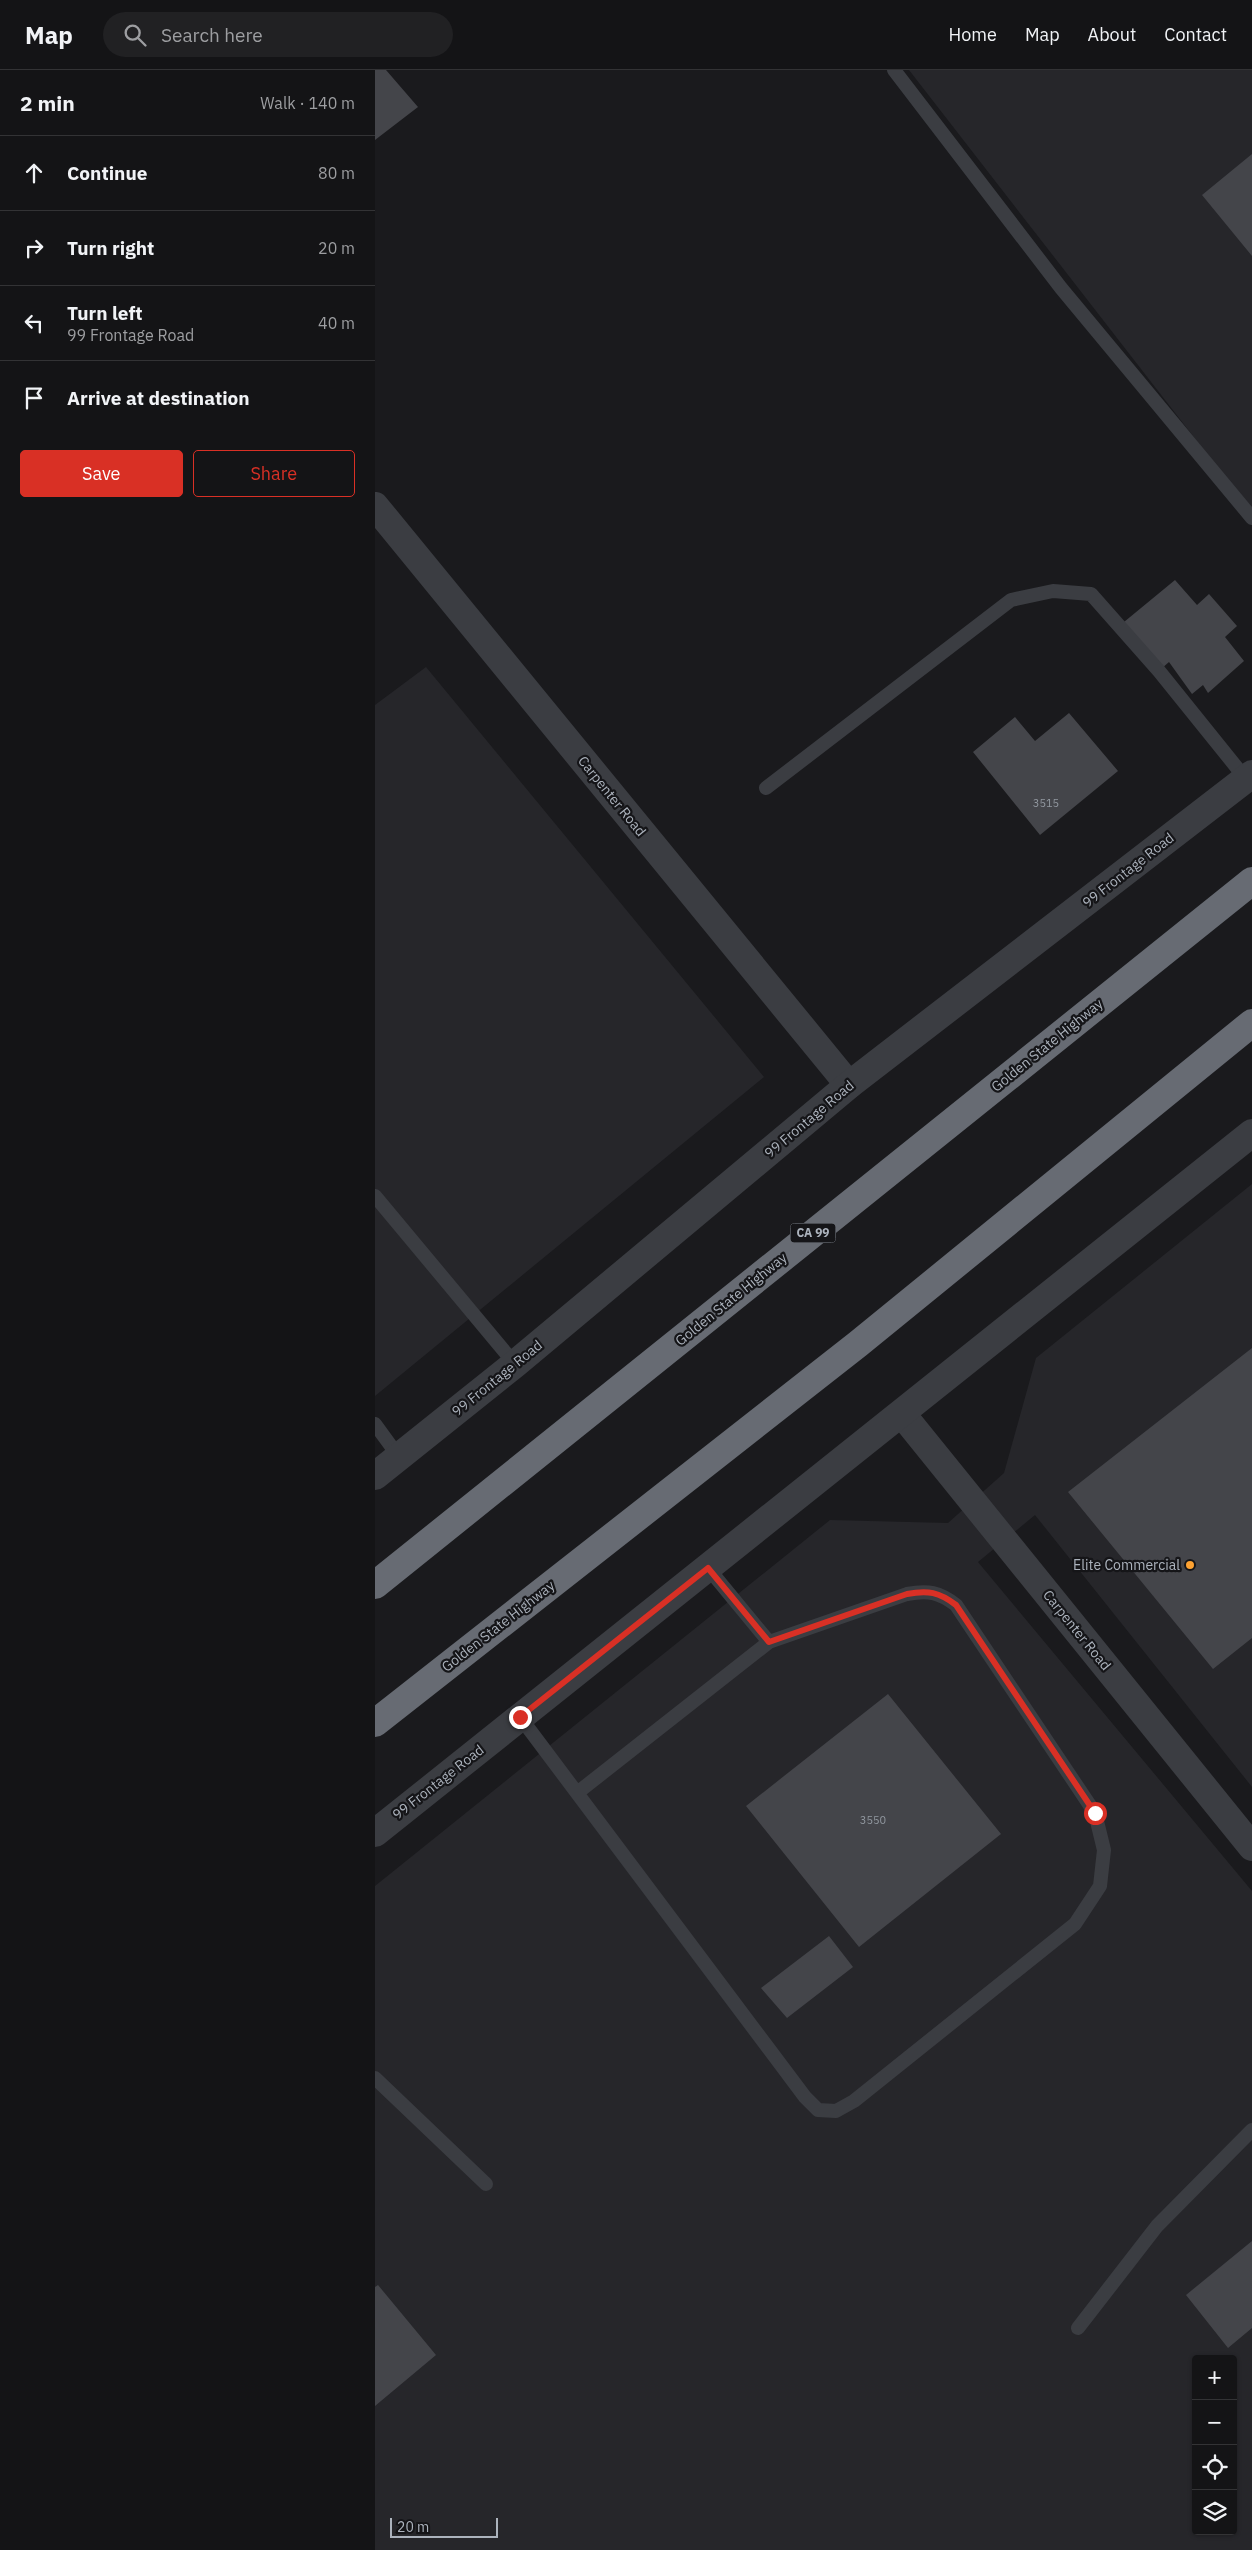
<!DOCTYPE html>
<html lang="en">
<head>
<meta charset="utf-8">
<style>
	:root { --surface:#141416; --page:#212123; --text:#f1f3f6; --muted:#9d9ea1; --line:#333335; --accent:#d93025 }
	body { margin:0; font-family:"IBM Plex Sans",sans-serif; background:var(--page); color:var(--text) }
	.controls { position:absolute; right:15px; bottom:15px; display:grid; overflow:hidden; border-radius:5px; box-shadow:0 1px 4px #0004 }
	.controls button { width:45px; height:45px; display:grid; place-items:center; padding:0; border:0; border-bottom:1px solid var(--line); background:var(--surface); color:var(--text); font:25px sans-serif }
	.scale { position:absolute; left:15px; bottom:12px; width:108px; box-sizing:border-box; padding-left:5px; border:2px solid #acb3bd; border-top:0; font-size:14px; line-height:18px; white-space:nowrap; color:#acb3bd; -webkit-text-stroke:4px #151518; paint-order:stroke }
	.stop { position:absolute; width:15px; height:15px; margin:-11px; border:4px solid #d93025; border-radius:50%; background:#fff }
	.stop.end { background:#d93025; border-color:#fff; box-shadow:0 1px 5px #0008 }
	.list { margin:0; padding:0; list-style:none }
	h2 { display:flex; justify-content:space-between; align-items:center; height:65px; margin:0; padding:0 20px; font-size:21px }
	h2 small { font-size:16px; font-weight:400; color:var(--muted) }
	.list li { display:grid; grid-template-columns:32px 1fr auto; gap:15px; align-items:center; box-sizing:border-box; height:75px; padding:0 20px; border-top:1px solid var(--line) }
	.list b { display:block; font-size:19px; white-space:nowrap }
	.list p { margin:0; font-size:16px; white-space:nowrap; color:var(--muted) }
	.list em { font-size:16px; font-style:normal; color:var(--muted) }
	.actions { display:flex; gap:10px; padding:15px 20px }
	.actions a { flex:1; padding:11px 0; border:1px solid var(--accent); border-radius:5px; text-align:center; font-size:18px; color:var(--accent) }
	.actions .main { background:var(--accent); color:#fff }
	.icon { flex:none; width:28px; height:28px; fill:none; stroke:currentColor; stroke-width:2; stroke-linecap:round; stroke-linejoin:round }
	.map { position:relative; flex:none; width:877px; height:2480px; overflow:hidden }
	header { display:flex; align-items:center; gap:30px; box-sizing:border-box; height:70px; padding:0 25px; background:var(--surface); border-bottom:1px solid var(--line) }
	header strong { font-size:24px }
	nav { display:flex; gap:28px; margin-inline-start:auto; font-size:18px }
	.search { width:350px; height:45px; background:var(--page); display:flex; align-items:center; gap:12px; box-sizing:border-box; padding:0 18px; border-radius:28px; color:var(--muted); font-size:19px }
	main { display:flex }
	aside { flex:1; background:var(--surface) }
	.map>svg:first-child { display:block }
	.built { fill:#26262a; fill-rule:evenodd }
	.building { fill:#44454a }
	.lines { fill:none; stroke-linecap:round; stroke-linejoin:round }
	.service { stroke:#3b3d42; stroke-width:14 }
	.minor { stroke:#3b3d42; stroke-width:28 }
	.tertiary { stroke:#3b3d42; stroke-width:28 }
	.motorway { stroke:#676b73; stroke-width:28 }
	.route { stroke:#d93025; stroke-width:6 }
	.poi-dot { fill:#fda232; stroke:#151518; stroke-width:2 }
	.labels { text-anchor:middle; stroke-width:4.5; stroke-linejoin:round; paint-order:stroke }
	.number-label { font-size:11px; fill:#9298a0 }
	.shield { fill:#151518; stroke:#7f848c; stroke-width:1 }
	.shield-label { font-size:12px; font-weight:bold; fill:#acb3bd }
	.street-label { font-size:14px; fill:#acb3bd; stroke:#151518 }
	.poi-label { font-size:14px; fill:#acb3bd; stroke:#151518; text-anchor:end }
</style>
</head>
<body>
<header>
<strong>Map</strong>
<div class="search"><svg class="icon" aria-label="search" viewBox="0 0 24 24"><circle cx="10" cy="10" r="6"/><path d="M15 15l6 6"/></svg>Search here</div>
<nav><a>Home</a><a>Map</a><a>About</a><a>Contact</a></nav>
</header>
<main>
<aside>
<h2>2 min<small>Walk · 140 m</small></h2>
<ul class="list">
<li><svg class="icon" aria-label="ahead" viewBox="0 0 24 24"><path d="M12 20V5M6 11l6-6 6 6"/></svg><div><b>Continue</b></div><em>80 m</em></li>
<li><svg class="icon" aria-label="right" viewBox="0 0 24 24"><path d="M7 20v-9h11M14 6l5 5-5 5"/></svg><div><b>Turn right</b></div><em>20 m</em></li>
<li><svg class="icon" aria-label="left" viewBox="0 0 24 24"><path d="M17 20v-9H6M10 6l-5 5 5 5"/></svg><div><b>Turn left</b><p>99 Frontage Road</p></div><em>40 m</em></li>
<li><svg class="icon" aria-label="arrive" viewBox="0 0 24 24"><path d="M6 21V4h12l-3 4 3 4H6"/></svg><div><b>Arrive at destination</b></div></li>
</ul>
<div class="actions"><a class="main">Save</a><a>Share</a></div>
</aside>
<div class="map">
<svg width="877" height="2480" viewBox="0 0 877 2480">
	<rect width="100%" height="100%" fill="#1a1a1d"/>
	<path class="built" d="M534,0h343v442z
		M51,597l338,410 -389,319v-691z
		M877,1114v603l-217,-272 -57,47 274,329v659h-877v-664l455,-366 118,3 56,-50 32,-115zM821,2289h37v172h-37z"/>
	<path class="building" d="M0,0h11l32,37 -43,33z
		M877,84v102l-50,-61z
		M800,510l22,25 12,-11 28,32 -12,11 19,24 -36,32 -5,-8 -11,9 -23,-32 -8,7 -37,-47z
		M694,643l49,58 -78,64 -67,-83 42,-35 20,24z
		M877,1278v290l-39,31 -145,-177z
		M513,1624l113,140 -142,113 -113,-141z
		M454,1866l24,31 -66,51 -26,-30z
		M877,2171v87l-24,20 -42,-53z
		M3,2215l58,70 -61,51v-119z"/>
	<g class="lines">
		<path class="service" d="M519,0l167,218 191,230
			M391,718l245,-188 42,-9 38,3 68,77 87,108
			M0,1126l140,168
			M0,1354l24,33
			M145,1647l285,380 13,13 18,1 18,-10 221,-177 25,-38 4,-36 -9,-37 -139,-208c-17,-13 -28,-15 -49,-11l-138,48 -61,-74
			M202,1723l192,-151
			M0,2008l111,106
			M703,2258l79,-102 95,-96"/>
		<path class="minor" d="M0,436l474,579
			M527,1344l350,433"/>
		<path class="tertiary" d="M0,1406l140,-112 334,-279 403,-311
			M0,1763l877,-700"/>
		<path class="motorway" d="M0,1515l877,-704
			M0,1653l483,-379 394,-321"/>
	</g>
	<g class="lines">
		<path class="route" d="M145,1647l188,-149 61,74 138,-48c21,-4 32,-2 49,11l139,208"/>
	</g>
	<circle class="poi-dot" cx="815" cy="1495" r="5"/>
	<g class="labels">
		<g class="number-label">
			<text x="671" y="737">3515</text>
			<text x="498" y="1754">3550</text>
		</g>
		<rect class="shield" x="415.5" y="1153.5" width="45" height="19" rx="4"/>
		<g class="shield-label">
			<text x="438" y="1167">CA 99</text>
		</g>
		<g class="street-label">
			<text transform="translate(237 726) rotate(51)" y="5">Carpenter Road</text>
			<text transform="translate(753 800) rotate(-38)" y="5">99 Frontage Road</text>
			<text transform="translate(672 975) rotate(-39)" y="5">Golden State Highway</text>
			<text transform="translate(434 1049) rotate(-40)" y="5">99 Frontage Road</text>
			<text transform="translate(356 1229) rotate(-39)" y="5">Golden State Highway</text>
			<text transform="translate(122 1308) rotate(-39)" y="5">99 Frontage Road</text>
			<text transform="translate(123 1556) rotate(-38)" y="5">Golden State Highway</text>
			<text transform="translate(702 1560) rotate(51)" y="5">Carpenter Road</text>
			<text transform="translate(63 1712) rotate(-38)" y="5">99 Frontage Road</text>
		</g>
		<g class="poi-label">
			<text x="805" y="1500">Elite Commercial</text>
		</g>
	</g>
</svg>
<div class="controls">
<button>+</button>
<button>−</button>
<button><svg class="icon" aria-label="locate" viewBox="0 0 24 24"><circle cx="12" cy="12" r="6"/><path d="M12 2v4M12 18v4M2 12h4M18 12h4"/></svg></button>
<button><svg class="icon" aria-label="layers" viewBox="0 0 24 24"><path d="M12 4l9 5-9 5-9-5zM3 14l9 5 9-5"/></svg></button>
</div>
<div class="scale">20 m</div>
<div class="stop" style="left:720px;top:1743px"></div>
<div class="stop end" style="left:145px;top:1647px"></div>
</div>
</main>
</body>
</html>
